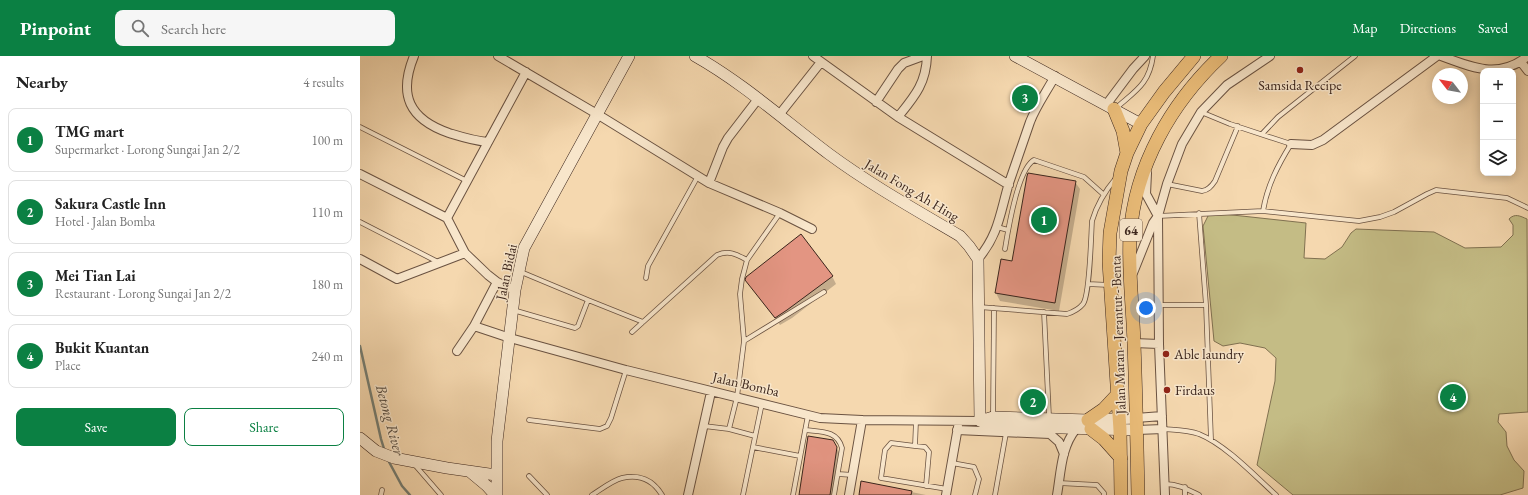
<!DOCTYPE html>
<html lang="en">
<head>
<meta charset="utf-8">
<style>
	:root { --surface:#fff; --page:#f6f6f6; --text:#222; --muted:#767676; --line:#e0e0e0; --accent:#0b8043 }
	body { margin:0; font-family:"EB Garamond",serif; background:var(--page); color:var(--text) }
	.controls { position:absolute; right:12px; top:12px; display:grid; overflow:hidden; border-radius:8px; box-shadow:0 2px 10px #0003 }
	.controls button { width:36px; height:36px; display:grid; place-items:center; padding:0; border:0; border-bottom:1px solid var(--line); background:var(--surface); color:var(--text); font:20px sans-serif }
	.compass { position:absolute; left:1072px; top:12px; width:36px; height:36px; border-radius:50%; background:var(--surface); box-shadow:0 2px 10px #0003; rotate:301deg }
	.you { position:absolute; left:786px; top:252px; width:14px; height:14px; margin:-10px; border:3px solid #fff; border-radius:50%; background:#1a73e8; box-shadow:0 0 0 6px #1a73e833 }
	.badge { display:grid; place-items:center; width:26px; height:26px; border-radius:50%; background:var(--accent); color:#fff; font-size:13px; font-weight:700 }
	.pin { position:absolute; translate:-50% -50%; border:2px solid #fff; box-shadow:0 1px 4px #0006 }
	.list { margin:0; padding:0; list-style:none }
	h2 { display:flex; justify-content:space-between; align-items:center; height:52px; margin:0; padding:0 16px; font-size:17px }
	h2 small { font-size:13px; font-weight:400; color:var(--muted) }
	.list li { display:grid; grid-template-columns:26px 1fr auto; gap:12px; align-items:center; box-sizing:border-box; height:64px; margin:0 8px 8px; padding:0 8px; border:1px solid var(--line); border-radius:8px }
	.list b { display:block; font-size:15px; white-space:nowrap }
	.list p { margin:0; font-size:13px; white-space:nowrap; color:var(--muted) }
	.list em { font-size:13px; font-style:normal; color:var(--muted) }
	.actions { display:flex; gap:8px; padding:12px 16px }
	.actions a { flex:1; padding:9px 0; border:1px solid var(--accent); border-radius:8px; text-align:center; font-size:14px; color:var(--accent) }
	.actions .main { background:var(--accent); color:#fff }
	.icon { flex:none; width:22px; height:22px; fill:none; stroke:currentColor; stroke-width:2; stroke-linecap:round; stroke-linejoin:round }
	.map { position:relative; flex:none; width:1168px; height:439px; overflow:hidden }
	header { display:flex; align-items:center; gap:24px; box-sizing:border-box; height:56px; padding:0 20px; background:var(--accent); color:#fff }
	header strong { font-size:19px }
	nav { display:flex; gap:22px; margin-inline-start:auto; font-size:14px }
	.search { width:280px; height:36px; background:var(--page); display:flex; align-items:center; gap:10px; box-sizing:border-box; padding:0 14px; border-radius:8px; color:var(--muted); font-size:15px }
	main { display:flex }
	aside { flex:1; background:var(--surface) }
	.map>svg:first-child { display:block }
	.green { fill:#c4bc85; stroke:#807050 }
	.shadow { fill:#0003 }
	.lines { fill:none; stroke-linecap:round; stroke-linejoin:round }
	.stream { stroke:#757e74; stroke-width:2.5 }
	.building { fill:#e39582; stroke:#3b251c }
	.lane-casing { stroke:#6a5241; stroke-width:5.5 }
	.street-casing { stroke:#6a5241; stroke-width:10 }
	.secondary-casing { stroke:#3b251c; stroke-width:12 }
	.primary-casing { stroke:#3b251c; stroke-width:14 }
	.lane { stroke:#f8e6cb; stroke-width:4 }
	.street { stroke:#f8e6cb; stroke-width:8 }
	.secondary { stroke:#f8e6cb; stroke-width:11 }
	.primary { stroke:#eabc78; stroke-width:13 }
	.poi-dot { fill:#8f2418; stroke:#f8e6cb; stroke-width:1.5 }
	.labels { text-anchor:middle; stroke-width:3; stroke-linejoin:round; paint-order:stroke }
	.shield { fill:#f8e6cb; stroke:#745f50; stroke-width:1 }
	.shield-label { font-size:13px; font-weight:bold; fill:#3b251c }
	.poi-label { font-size:14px; fill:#3b251c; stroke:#f8e6cb; text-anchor:start }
	.street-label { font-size:14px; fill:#3b251c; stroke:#f8e6cb }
	.water-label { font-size:15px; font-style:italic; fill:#534a40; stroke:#f8e6cb }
</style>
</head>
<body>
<header>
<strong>Pinpoint</strong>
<div class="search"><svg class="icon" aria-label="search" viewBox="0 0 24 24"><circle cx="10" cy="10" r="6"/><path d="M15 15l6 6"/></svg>Search here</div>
<nav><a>Map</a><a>Directions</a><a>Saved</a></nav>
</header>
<main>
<aside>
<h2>Nearby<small>4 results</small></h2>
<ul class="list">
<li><span class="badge">1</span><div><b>TMG mart</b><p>Supermarket · Lorong Sungai Jan 2/2</p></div><em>100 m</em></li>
<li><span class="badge">2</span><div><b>Sakura Castle Inn</b><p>Hotel · Jalan Bomba</p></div><em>110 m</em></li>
<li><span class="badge">3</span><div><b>Mei Tian Lai</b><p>Restaurant · Lorong Sungai Jan 2/2</p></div><em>180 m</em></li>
<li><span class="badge">4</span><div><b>Bukit Kuantan</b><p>Place</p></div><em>240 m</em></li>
</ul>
<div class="actions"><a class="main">Save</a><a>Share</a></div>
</aside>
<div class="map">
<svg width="1168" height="439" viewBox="0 0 1168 439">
	<rect width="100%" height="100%" fill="#f5d8af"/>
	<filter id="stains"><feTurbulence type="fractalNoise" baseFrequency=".005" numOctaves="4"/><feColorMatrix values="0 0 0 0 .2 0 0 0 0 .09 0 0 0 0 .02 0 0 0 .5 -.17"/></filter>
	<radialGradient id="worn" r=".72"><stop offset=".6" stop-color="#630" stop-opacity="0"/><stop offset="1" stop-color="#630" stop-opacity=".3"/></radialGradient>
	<path class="green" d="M854,157l92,10 -2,35 21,1 17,-12 9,-14 5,-4 78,3 31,16 36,-1 12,-12v-10l-4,-6c6,-6 11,-3 18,0l1,193 -29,2 -1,8 8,10 1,14 7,14 10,11 -1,17 -23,7h-207l-36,-30 18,-84 1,-23 -11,-10 -25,-5 -17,3 -9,-5 -11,-115 6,-12z"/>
	<path class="shadow" d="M715,126l5,7 -21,122 -59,-10 -4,-8 5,-33 12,2z
		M472,220l4,8 -44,34 -12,7 -29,-38z
		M473,385l8,15 -6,39h-35z
		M502,426l64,13h-66z"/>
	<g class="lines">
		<path class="stream" d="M0,290l21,93 4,13
			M28,404l14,26 8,9"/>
	</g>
	<path class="building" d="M668,117l48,8 -21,122 -60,-10 6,-34 11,2 15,-85z
		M441,178l32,42 -46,34 -12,8 -30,-38 1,-3z
		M448,380l25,4 4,7 -7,48h-31z
		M501,425l51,10 -1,4h-52z"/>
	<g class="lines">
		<g class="lane-casing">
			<path id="lane" d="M755,53c20,-18 34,-24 38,-53
				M841,56l29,12 61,20c-13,21 -24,42 -28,67
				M0,71l107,54
				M902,78l16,-17 77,-61
				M807,128l35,7c6,-1 9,-4 13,-10l23,-55
				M839,157l7,92 5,135
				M798,160l105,-5 96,10 21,-4 14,-5 33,-18 9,-4 71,8 21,10
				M0,166l78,40
				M637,171l11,3
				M645,193c3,-19 13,-80 29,-89l50,17 19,17
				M387,204l-5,19 -2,15 4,47 -7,56 -8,32 26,7
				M286,222l2,-12 50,-90
				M728,228l21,1
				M228,244l55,22
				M799,249h47
				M619,251l88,7c6,-2 12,-5 16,-10 7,-9 8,-69 9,-83 5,-17 13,-30 24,-43
				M153,254l62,18 3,-2 10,-26 -67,-28
				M684,256l5,105
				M272,276l85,-77c12,-5 19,-1 30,5l33,-47
				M384,285l80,-49
				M633,360l1,-108
				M169,364l71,9 7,-3 4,-8 15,-48
				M556,365l-1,25 10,1 4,5 -3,34
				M344,370l25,3
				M803,373c12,1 25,1 36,5 27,11 56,42 77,61
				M445,374c16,2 32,0 37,18l-8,47
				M555,390l-24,-3 -6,7 -4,28 66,11
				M393,391l47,9
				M592,407l22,4 5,12 -4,16
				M55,409l26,30
				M478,418l15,1
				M169,420l18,19
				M699,427l38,2 7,8v2
				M805,428c13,0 22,5 34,11
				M21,439l1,-5
				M232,439c8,-5 21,-15 30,-17 17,-4 31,2 40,17
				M383,439l19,-92
				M433,439l15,-80
				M635,439l11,-62
				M825,439v-8"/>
		</g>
		<g class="street-casing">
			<path id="street" d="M54,0c-16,39 -5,63 35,77 13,4 25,8 39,9
				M138,0l99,58 112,69 71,30 32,16
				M453,0l85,61 111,68
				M1081,0c31,11 57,24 87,0
				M1161,6l7,9
				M516,46l22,-33 6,-6 19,-7
				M746,49l27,-36 12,-13
				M419,59l42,-53
				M538,61c16,-20 28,-33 29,-61
				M931,88l21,1 11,-5 114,-84
				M787,117l-1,21 12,22 1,128 6,151
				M0,118l87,44 18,35
				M349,127l14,-36 5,-9 30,-39
				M87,162l79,-146
				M0,203l37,20 68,-26 23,22 9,7 18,8
				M618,203c21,-25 22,-46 31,-76 7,-20 14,-41 21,-61 6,-16 17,-31 25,-46
				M773,217l20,-50 5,-7 9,-32 15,-40 19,-32 26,-27 43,-29
				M137,226l-23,44 36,12 116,32 194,48 42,2 118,1
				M774,287l25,1
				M97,295l17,-25
				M776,362l26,-2
				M597,374l93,4 9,8 5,12
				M777,374l26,-1
				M328,439l23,-103
				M489,439l13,-75
				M586,439l12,-68
				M697,439c4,-23 4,-48 19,-66"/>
		</g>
		<g class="secondary-casing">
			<path id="secondary" d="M335,0c48,27 90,65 134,98 42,31 87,56 131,82l9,10 9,13 2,162
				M655,0l126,68
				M620,365l13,5 144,4
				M620,365l13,-4 95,3 48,-2
				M0,382l16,13 18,7 53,10 49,7
				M109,415l18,15 8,9
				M137,439v-54l18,-151 9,-42 105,-192"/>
		</g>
		<g class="primary-casing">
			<path id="primary" d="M754,53l9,22 4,22
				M728,364l16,-11 14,-15
				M731,373l13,10 17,19
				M761,439l-1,-65 -11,-168 1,-29 11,-62 6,-18 14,-29 23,-32 30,-36
				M778,439c-1,-50 -2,-101 -4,-151 -1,-36 -6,-73 -4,-109 5,-69 41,-132 91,-179"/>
		</g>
		<use href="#lane" class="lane"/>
		<use href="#street" class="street"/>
		<use href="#secondary" class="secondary"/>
		<use href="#primary" class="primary"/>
	</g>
	<g class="poi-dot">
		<circle cx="940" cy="14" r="4"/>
		<circle cx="806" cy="298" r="4"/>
		<circle cx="807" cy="334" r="4"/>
	</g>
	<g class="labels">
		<rect class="shield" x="760" y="163" width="22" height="22" rx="3"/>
		<g class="shield-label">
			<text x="771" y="179">64</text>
		</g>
		<g class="poi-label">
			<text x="940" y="34" text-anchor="middle">Samsida Recipe</text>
			<text x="814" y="303">Able laundry</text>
			<text x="815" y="339">Firdaus</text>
		</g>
		<g class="street-label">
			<text transform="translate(552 134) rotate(31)" y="5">Jalan Fong Ah Hing</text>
			<text transform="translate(146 216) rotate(-78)" y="5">Jalan Bidai</text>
			<text transform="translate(758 279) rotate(-92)" y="5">Jalan Maran - Jerantut - Benta</text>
			<text transform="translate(386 328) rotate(13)" y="5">Jalan Bomba</text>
		</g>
		<g class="water-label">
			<text transform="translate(30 364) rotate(75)" y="5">Betong River</text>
		</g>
	</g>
	<rect width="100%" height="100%" filter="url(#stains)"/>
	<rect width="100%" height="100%" fill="url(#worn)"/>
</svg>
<div class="controls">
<button>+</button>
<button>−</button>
<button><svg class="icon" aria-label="layers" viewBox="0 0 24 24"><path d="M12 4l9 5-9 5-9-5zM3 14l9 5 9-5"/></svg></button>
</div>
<svg class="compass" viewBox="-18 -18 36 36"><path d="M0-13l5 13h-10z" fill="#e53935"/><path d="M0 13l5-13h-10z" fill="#767676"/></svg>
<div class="you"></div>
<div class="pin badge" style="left:684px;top:164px">1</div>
<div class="pin badge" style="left:673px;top:346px">2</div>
<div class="pin badge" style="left:665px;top:42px">3</div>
<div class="pin badge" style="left:1093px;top:341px">4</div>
</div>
</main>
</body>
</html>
